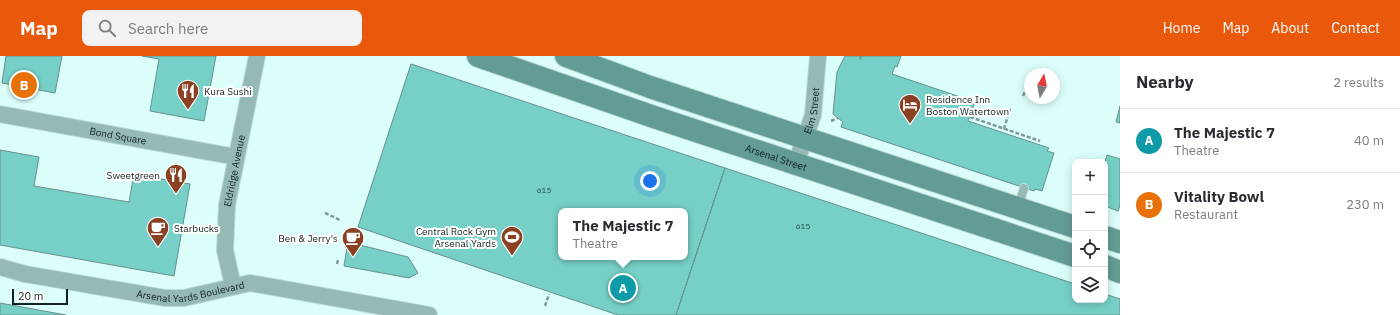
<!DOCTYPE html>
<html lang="en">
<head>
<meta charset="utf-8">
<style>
	:root { --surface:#fff; --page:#f2f2f3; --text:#2b2b33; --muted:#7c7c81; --line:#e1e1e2; --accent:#ea580c }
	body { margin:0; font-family:"IBM Plex Sans",sans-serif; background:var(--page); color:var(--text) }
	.controls { position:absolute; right:12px; bottom:12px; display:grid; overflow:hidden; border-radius:8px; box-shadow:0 2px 10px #0003 }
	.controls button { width:36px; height:36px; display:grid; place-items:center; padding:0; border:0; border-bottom:1px solid var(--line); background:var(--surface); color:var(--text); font:20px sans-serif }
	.compass { position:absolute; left:1024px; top:12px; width:36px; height:36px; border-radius:50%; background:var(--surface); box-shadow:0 2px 10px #0003; rotate:10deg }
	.scale { position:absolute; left:12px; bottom:10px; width:56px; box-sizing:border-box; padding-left:4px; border:2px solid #122220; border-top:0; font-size:11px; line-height:14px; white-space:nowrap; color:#122220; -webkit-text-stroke:3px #fff; paint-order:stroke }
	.you { position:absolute; left:650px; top:125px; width:14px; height:14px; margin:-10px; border:3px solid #fff; border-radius:50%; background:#1a73e8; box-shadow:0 0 0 6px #1a73e833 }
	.badge { display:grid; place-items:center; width:26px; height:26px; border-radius:50%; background:var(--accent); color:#fff; font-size:13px; font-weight:700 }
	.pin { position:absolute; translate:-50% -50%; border:2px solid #fff; box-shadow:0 1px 4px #0006 }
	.popup { position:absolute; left:558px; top:152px; width:130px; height:52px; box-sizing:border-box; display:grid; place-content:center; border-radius:8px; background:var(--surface); filter:drop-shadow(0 1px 3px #0005); font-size:13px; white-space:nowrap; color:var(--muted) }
	.popup b { font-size:15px; color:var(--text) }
	.popup::after { content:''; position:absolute; left:50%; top:100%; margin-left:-8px; border:8px solid transparent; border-top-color:var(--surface) }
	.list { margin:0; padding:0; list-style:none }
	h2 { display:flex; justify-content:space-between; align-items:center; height:52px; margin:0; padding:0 16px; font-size:17px }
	h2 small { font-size:13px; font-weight:400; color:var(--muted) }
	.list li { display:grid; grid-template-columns:26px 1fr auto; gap:12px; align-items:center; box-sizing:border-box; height:64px; padding:0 16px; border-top:1px solid var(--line) }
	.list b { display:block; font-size:15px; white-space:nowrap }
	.list p { margin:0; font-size:13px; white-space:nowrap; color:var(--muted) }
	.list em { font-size:13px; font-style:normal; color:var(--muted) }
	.icon { flex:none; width:22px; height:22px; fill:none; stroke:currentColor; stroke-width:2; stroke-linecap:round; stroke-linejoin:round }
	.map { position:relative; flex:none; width:1120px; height:259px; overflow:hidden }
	header { display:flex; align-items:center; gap:24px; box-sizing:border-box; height:56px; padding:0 20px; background:var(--accent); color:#fff }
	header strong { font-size:19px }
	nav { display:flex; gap:22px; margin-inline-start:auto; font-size:14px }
	.search { width:280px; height:36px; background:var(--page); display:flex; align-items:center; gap:10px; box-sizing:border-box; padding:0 14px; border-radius:8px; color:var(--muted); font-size:15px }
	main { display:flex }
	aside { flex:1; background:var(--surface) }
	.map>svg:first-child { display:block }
	.building { fill:#76d0c7; stroke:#68908c; fill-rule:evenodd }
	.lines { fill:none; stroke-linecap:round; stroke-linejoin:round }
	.service-casing { stroke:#bcdbd7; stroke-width:10 }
	.minor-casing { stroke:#bcdbd7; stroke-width:18 }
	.secondary-casing { stroke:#bcdbd7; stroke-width:24 }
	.path { stroke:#7f9996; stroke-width:2.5; stroke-dasharray:4 2; stroke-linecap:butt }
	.service { stroke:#95b9b5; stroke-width:8 }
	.minor { stroke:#95b9b5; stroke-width:16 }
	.secondary { stroke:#639b95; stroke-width:22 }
	.labels { text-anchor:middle; stroke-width:4; stroke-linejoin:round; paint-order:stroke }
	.number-label { font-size:8px; fill:#2b4e4a }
	.poi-label { font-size:10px; fill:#122220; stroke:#fff; text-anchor:start }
	.street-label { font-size:10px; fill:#122220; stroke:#fff }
</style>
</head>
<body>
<header>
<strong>Map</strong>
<div class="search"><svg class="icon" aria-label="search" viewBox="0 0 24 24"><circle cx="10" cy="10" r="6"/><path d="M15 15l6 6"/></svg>Search here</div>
<nav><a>Home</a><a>Map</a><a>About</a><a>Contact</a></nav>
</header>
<main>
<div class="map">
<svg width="1120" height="259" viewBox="0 0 1120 259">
	<rect width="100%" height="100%" fill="#dcfefa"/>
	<path class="building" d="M6,0h56l-7,37 -53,-10z
		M142,0h74l-12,65 -54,-10 9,-52z
		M845,0h56l-4,11 -2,-1 -3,8 83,28 -7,19 81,27 -2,3 7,2 -12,38 -7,-2 -1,2 -193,-64 2,-5 -10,-8 4,-42z
		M411,8l314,104 -49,147h-58l-260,-88zM561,155h124v46h-124z
		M1120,50v17l-4,-1z
		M0,94l39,7 -5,29 95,16 5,-28 56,10 -16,92 -174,-31z
		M1107,99l13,4v46l-2,6 -13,-5v-44z
		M725,112l350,116v16h30v-6l15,5v16h-444z
		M348,186l60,15 10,16 -9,5 -65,-12z
		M0,247l66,12h-66z"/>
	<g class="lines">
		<g class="service-casing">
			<path id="service" d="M1018,152l6,-20"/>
		</g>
		<g class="minor-casing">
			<g id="minor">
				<path id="s1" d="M0,58l236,43"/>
				<path id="s2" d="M796,107l17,-48 5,-59"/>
				<path id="s3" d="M0,211l25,7 140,24h19l66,-15 179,32"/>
				<path id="s4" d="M233,230l-8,-36 2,-45 30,-149"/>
			</g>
		</g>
		<g class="secondary-casing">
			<g id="secondary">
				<path id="s5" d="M478,0l176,61 421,139"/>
				<path d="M566,0l84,31 425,140"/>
				<path d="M1105,181l15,5"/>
				<path d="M1105,210l15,6"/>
			</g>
		</g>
		<path class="path" d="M860,3l1,-3
			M1023,40l4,-9
			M970,61l70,24
			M831,65l7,-3
			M1004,73l6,-20
			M325,157l15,7
			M337,208l1,-4
			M545,250l4,-12"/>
		<use href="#service" class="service"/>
		<use href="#minor" class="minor"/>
		<use href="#secondary" class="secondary"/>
	</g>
	<defs>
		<g id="restaurant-pin" transform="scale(1.15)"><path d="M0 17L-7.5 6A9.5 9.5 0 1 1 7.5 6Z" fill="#894121" stroke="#fff"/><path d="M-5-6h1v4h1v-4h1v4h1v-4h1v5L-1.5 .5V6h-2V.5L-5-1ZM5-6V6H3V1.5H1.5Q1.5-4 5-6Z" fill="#fff"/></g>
		<g id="hotel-pin" transform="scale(1.15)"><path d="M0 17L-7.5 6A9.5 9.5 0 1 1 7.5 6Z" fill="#894121" stroke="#fff"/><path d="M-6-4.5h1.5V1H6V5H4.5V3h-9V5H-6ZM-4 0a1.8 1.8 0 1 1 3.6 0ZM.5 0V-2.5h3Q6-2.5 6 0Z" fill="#fff"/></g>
		<g id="cafe-pin" transform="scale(1.15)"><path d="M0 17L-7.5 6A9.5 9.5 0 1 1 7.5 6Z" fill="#894121" stroke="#fff"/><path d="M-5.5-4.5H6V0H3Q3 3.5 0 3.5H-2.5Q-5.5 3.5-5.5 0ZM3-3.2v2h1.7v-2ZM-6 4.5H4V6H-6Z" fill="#fff"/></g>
		<g id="stadium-pin" transform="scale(1.15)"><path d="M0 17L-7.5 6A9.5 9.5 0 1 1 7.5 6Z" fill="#894121" stroke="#fff"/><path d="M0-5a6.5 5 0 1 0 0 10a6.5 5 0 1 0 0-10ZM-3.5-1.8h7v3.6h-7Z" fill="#fff"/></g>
	</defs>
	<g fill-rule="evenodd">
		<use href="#restaurant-pin" x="188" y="35"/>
		<use href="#hotel-pin" x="910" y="49"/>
		<use href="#restaurant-pin" x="176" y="119"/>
		<use href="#cafe-pin" x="158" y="172"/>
		<use href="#stadium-pin" x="512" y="181"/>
		<use href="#cafe-pin" x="353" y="182"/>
	</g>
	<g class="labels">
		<g class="number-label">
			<text x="544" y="137">615</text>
			<text x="803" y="173">615</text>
		</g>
		<g class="poi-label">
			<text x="204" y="39">Kura Sushi</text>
			<text x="926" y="47">Residence Inn<tspan x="926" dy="12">Boston Watertown</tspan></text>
			<text x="160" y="123" text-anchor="end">Sweetgreen</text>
			<text x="174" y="176">Starbucks</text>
			<text x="496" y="179" text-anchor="end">Central Rock Gym<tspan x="496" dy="12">Arsenal Yards</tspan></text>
			<text x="338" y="186" text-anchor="end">Ben &amp; Jerry's</text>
		</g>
		<g class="street-label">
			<text dy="4" stroke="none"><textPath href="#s2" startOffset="55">Elm Street</textPath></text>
			<text dy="4" stroke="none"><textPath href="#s1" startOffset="120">Bond Square</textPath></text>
			<text dy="4" stroke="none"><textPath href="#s5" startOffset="315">Arsenal Street</textPath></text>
			<text dy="4" stroke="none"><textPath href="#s4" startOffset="117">Eldridge Avenue</textPath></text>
			<text dy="4" stroke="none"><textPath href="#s3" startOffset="194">Arsenal Yards Boulevard</textPath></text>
		</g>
	</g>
</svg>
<div class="controls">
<button>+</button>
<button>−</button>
<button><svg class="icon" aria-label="locate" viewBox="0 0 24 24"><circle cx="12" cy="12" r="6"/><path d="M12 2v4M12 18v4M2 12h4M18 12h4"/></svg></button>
<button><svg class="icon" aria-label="layers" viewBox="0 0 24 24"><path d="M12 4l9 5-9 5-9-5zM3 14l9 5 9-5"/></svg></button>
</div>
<svg class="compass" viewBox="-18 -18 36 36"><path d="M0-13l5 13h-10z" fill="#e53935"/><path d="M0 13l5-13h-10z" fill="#7c7c81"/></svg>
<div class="scale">20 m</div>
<div class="you"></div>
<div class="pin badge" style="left:623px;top:232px;background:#0f9aa8">A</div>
<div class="popup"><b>The Majestic 7</b>Theatre</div>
<div class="pin badge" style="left:24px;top:29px;background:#e8710a">B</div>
</div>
<aside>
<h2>Nearby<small>2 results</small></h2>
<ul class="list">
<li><span class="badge" style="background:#0f9aa8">A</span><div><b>The Majestic 7</b><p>Theatre</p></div><em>40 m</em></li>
<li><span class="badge" style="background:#e8710a">B</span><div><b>Vitality Bowl</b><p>Restaurant</p></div><em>230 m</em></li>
</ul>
</aside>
</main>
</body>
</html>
